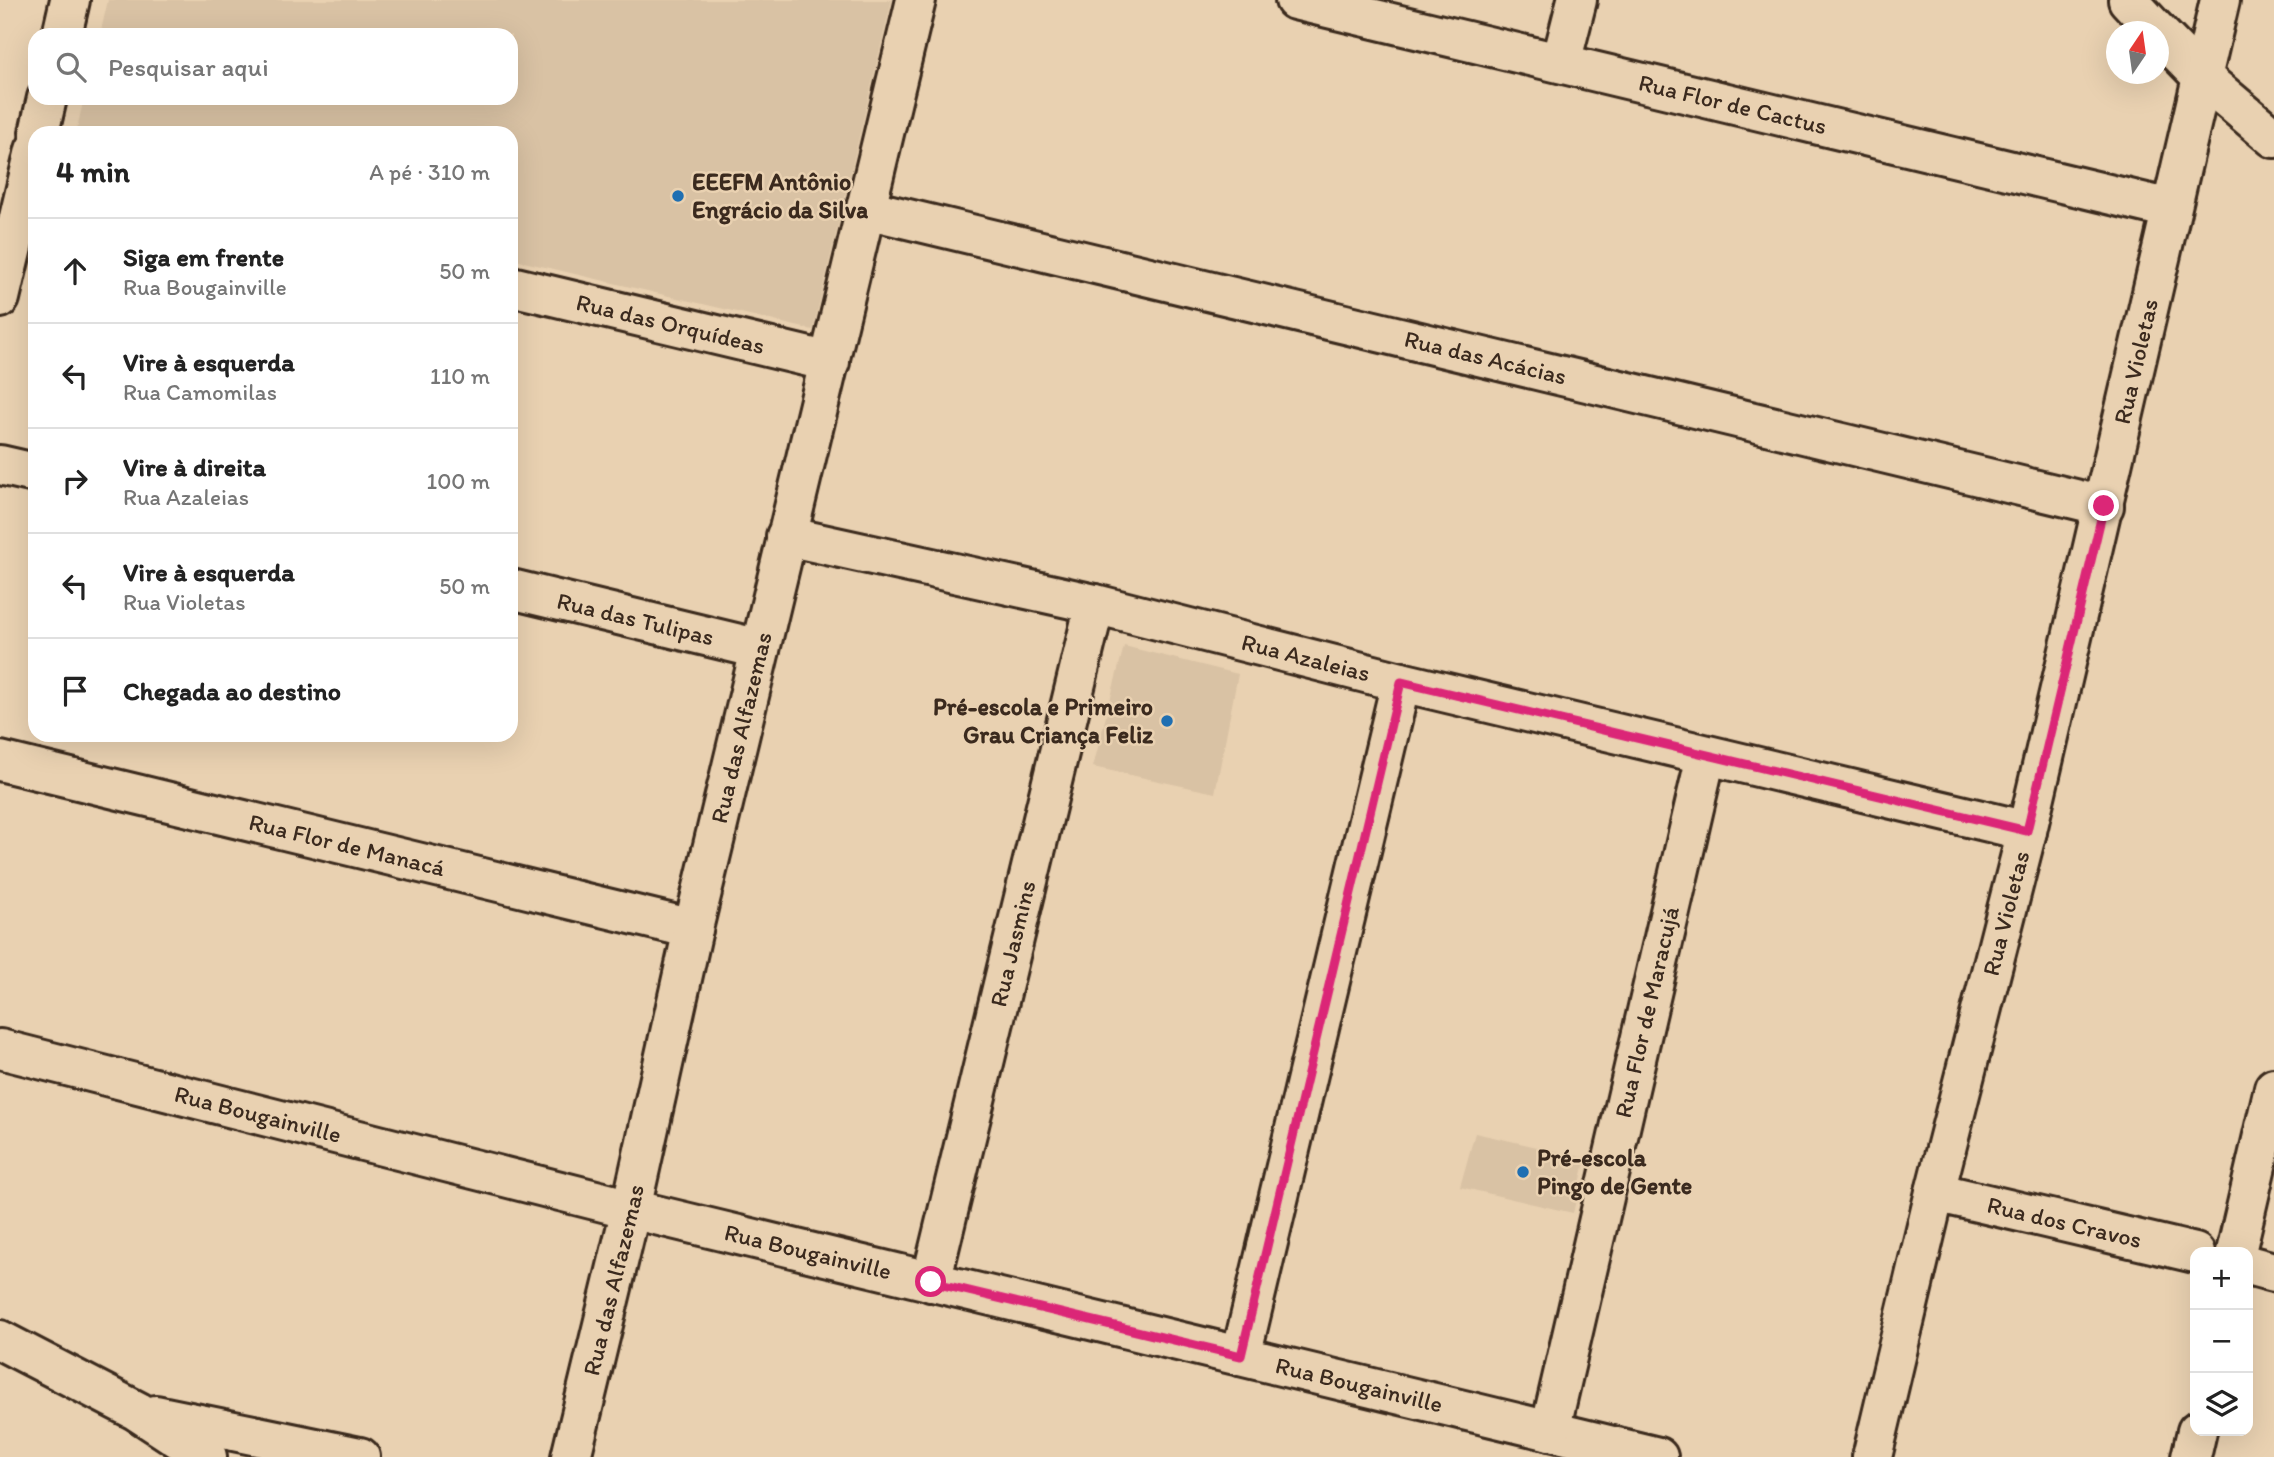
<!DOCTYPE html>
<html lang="pt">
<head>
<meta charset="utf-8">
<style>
	:root { --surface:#fff; --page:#f2f2f2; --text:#222; --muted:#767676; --line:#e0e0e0 }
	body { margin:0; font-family:Itim,sans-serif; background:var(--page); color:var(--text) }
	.controls { position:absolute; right:21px; bottom:21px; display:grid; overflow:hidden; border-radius:14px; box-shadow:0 7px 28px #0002 }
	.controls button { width:63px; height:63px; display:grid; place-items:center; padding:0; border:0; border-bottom:2px solid var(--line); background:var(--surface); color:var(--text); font:35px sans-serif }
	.compass { position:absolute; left:2106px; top:21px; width:63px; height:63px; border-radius:50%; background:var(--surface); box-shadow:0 7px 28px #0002; rotate:13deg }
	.stop { position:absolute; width:21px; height:21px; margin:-16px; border:5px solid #db2777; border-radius:50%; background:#fff }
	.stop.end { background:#db2777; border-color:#fff; box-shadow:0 2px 7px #0008 }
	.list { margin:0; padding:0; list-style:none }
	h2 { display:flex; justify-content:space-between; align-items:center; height:91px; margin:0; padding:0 28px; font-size:30px }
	h2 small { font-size:23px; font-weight:400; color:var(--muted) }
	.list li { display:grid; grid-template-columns:46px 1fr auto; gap:21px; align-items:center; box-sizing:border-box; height:105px; padding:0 28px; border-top:2px solid var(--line) }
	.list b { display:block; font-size:26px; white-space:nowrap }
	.list p { margin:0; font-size:23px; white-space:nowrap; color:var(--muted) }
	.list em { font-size:23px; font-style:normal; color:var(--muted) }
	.icon { flex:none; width:38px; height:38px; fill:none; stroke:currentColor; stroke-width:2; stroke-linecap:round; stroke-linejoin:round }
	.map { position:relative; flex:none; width:2274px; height:1457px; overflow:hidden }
	.search { position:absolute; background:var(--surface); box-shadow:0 7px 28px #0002; left:28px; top:28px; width:490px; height:77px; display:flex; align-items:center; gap:18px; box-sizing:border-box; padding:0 24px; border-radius:21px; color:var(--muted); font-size:26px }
	.panel { position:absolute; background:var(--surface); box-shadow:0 7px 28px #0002; left:28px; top:126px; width:490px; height:616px; border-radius:21px }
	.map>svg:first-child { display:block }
	.built { fill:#d9c2a4 }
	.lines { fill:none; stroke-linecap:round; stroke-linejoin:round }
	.street-casing { stroke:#3b2a1e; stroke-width:44 }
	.street { stroke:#e9d1b1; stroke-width:38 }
	.route { stroke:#db2777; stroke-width:9 }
	.poi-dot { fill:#1f6fb2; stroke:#e9d1b1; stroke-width:2.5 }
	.labels { text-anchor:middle; stroke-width:5; stroke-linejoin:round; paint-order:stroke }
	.street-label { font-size:24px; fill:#3b2a1e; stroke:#e9d1b1 }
	.poi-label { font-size:24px; font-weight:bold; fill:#3b2a1e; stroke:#e9d1b1; text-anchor:start }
</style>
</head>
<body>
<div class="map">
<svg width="2274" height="1457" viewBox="0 0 2274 1457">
	<rect width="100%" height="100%" fill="#e9d1b1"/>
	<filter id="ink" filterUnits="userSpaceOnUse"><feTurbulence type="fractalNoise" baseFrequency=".0143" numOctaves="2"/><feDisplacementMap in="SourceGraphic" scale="14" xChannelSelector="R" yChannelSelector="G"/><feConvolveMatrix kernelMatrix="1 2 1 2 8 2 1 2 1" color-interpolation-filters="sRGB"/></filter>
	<g filter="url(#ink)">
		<path class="built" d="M108,0h784l-79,330 -302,-71v-126h-435l8,-35h427v-63h-411z
			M1124,646l114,28 -23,119 -122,-26z
			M1475,1133l111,25 -13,55 -113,-26z"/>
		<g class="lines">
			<g class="street-casing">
				<g id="street">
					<path id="s1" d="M1295,0l876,209"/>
					<path d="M2128,0l30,32"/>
					<path d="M2158,32l44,45 72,61"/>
					<path d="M62,35l8,-35"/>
					<path d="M1561,63l16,-63"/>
					<path d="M39,133l8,-35"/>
					<path id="s2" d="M866,209l1238,297"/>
					<path id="s3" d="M511,286l319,76"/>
					<path d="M0,298l35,-148"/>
					<path d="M0,465l35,8"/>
					<path id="s4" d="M786,536l309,68 306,78 626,149"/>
					<path id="s5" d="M511,589l249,60"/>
					<path id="s6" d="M0,761l693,168"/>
					<path id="s7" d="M0,1049l631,160 1027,248"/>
					<path id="s8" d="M1935,1192l260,61"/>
					<path d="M2236,1252l38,-164"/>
					<path d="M2248,1265l26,7"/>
					<path id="s9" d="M931,1282l164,-678"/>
					<path d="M0,1340l137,71 70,46"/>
					<path d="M1241,1356l160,-674"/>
					<path d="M156,1415l204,42"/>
					<path id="s10" d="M1550,1431l156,-675"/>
					<path id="s11" d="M571,1457l60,-248 62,-280 223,-929"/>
					<path id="s12" d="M1872,1457l63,-265 92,-361 193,-831"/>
					<path d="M2191,1457l6,-26"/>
				</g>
			</g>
			<use href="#street" class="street"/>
		</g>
	</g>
	<g class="lines" filter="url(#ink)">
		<path class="route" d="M931,1282l310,74 160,-674 626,149 77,-325"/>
	</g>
	<g class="poi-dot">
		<circle cx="678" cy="196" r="7"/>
		<circle cx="1167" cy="721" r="7"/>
		<circle cx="1523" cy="1172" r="7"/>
	</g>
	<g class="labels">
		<g class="street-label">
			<text dy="8" stroke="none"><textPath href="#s1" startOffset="450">Rua Flor de Cactus</textPath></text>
			<text dy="8" stroke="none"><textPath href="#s3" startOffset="164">Rua das Orquídeas</textPath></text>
			<text dy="8" stroke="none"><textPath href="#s2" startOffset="637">Rua das Acácias</textPath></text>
			<text dy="8" stroke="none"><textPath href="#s12" startOffset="1127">Rua Violetas</textPath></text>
			<text dy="8" stroke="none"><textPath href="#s5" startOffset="128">Rua das Tulipas</textPath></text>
			<text dy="8" stroke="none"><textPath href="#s4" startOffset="534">Rua Azaleias</textPath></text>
			<text dy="8" stroke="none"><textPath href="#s11" startOffset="749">Rua das Alfazemas</textPath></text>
			<text dy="8" stroke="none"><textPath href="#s6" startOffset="357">Rua Flor de Manacá</textPath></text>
			<text dy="8" stroke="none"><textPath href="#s12" startOffset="560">Rua Violetas</textPath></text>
			<text dy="8" stroke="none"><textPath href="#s9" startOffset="348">Rua Jasmins</textPath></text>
			<text dy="8" stroke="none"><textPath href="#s10" startOffset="430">Rua Flor de Maracujá</textPath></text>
			<text dy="8" stroke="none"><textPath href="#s7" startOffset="266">Rua Bougainville</textPath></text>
			<text dy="8" stroke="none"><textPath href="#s8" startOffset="133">Rua dos Cravos</textPath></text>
			<text dy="8" stroke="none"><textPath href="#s7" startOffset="833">Rua Bougainville</textPath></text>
			<text dy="8" stroke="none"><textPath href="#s11" startOffset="182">Rua das Alfazemas</textPath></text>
			<text dy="8" stroke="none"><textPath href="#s7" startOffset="1400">Rua Bougainville</textPath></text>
		</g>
		<g class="poi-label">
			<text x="692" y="190">EEEFM Antônio<tspan x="692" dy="28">Engrácio da Silva</tspan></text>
			<text x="1153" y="715" text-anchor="end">Pré-escola e Primeiro<tspan x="1153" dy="28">Grau Criança Feliz</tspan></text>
			<text x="1537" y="1166">Pré-escola<tspan x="1537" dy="28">Pingo de Gente</tspan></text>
		</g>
	</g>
</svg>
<div class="controls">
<button>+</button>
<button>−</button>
<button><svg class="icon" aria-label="layers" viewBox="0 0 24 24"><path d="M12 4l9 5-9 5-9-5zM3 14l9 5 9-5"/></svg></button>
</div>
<svg class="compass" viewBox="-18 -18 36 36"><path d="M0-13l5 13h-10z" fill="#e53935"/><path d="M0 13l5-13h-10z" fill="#767676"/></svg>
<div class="stop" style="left:931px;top:1282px"></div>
<div class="stop end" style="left:2104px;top:506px"></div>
<div class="search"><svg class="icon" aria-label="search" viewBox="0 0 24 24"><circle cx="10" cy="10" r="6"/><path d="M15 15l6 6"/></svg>Pesquisar aqui</div>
<section class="panel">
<h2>4 min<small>A pé · 310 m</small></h2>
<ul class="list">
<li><svg class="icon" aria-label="ahead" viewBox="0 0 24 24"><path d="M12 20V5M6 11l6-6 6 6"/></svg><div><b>Siga em frente</b><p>Rua Bougainville</p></div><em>50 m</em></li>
<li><svg class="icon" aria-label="left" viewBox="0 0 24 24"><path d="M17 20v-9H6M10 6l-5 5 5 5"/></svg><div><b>Vire à esquerda</b><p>Rua Camomilas</p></div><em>110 m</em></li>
<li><svg class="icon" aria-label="right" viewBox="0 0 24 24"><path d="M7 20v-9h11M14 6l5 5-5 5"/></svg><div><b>Vire à direita</b><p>Rua Azaleias</p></div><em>100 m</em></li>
<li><svg class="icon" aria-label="left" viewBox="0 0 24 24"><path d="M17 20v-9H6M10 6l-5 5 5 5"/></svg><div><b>Vire à esquerda</b><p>Rua Violetas</p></div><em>50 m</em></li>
<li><svg class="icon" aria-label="arrive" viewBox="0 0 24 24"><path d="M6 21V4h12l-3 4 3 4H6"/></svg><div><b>Chegada ao destino</b></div></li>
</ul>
</section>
</div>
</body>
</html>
